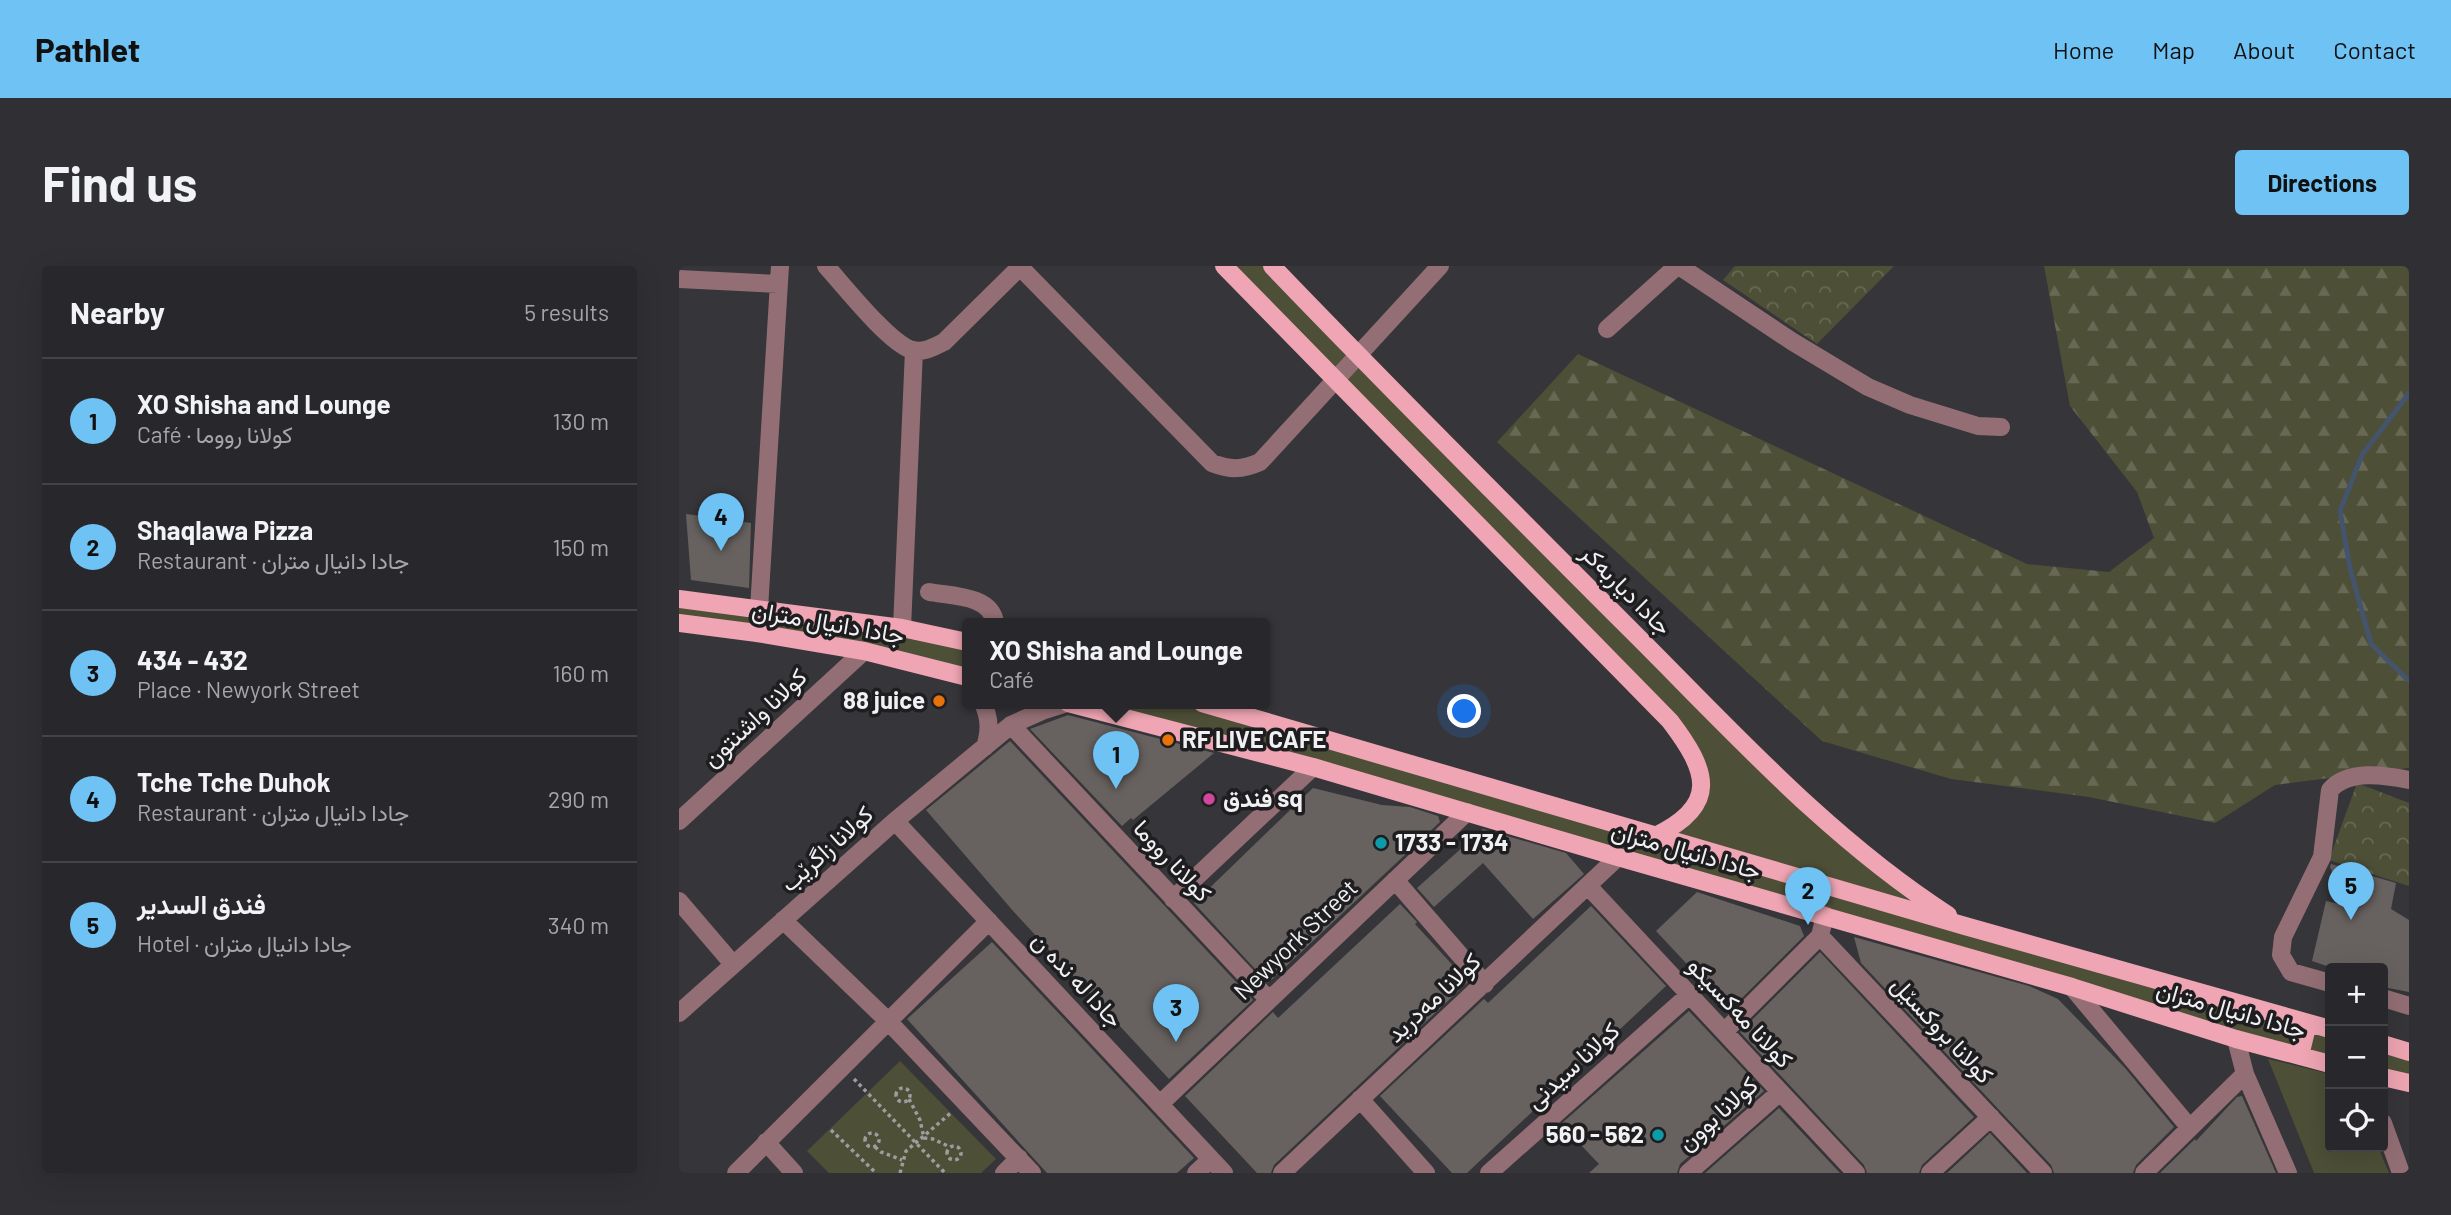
<!DOCTYPE html>
<html lang="en">
<head>
<meta charset="utf-8">
<style>
	:root { --surface:#28282c; --page:#303034; --text:#f1f3f6; --muted:#a5a6a9; --line:#444448; --accent:#6fc2f4 }
	body { margin:0; font-family:Barlow,Vazirmatn,sans-serif; background:var(--page); color:var(--text) }
	.controls { position:absolute; right:21px; bottom:21px; display:grid; overflow:hidden; border-radius:7px; box-shadow:0 7px 28px #0002 }
	.controls button { width:63px; height:63px; display:grid; place-items:center; padding:0; border:0; border-bottom:2px solid var(--line); background:var(--surface); color:var(--text); font:35px sans-serif }
	.you { position:absolute; left:786px; top:446px; width:24px; height:24px; margin:-18px; border:5px solid #fff; border-radius:50%; background:#1a73e8; box-shadow:0 0 0 10px #1a73e833 }
	.badge { display:grid; place-items:center; width:46px; height:46px; border-radius:50%; background:var(--accent); color:#111; font-size:23px; font-weight:700 }
	.pin { position:absolute; translate:-50% -58px; filter:drop-shadow(0 2px 4px #0008) }
	.pin::after { content:''; position:absolute; top:37px; width:24px; height:21px; background:inherit; clip-path:polygon(0 0,100% 0,50% 100%) }
	.popup { position:absolute; left:283px; top:352px; width:308px; height:91px; box-sizing:border-box; display:grid; place-content:center; border-radius:7px; background:var(--surface); filter:drop-shadow(0 2px 5px #0005); font-size:23px; white-space:nowrap; color:var(--muted) }
	.popup b { font-size:26px; color:var(--text) }
	.popup::after { content:''; position:absolute; left:50%; top:100%; margin-left:-14px; border:14px solid transparent; border-top-color:var(--surface) }
	.list { margin:0; padding:0; list-style:none }
	h2 { display:flex; justify-content:space-between; align-items:center; height:91px; margin:0; padding:0 28px; font-size:30px }
	h2 small { font-size:23px; font-weight:400; color:var(--muted) }
	.list li { display:grid; grid-template-columns:46px 1fr auto; gap:21px; align-items:center; box-sizing:border-box; height:126px; padding:0 28px; border-top:2px solid var(--line) }
	.list b { display:block; font-size:26px; white-space:nowrap }
	.list p { margin:0; font-size:23px; white-space:nowrap; color:var(--muted) }
	.list em { font-size:23px; font-style:normal; color:var(--muted) }
	.icon { flex:none; width:38px; height:38px; fill:none; stroke:currentColor; stroke-width:2; stroke-linecap:round; stroke-linejoin:round }
	.map { position:relative; flex:none; width:1730px; height:907px; overflow:hidden; border-radius:7px }
	header { display:flex; align-items:center; gap:42px; box-sizing:border-box; height:98px; padding:0 35px; background:var(--accent); color:#111 }
	header strong { font-size:33px }
	nav { display:flex; gap:38px; margin-inline-start:auto; font-size:24px }
	.intro { display:flex; align-items:center; justify-content:space-between; box-sizing:border-box; height:168px; padding:0 42px }
	h1 { margin:0; font-size:49px }
	.button { padding:18px 32px; border-radius:7px; background:var(--accent); color:#111; font-size:24px; font-weight:700 }
	main { display:flex; gap:42px; padding:0 42px }
	aside { flex:1; background:var(--surface); border-radius:7px; box-shadow:0 7px 28px #0002 }
	.map>svg:first-child { display:block }
	.forest { fill:url(#forest-firs) }
	.park { fill:url(#park-crowns) }
	.garden { fill:#4d4f37 }
	.lines { fill:none; stroke-linecap:round; stroke-linejoin:round }
	.stream { stroke:#45546d; stroke-width:5 }
	.building { fill:#676260 }
	.path { stroke:#9d9c9f; stroke-width:3.5; stroke-dasharray:3.5 3.5; stroke-linecap:butt }
	.minor { stroke:#936f75; stroke-width:18 }
	.major { stroke:#efa5b3; stroke-width:18 }
	.food-dot { fill:#e8710a; stroke:#1e1d1f; stroke-width:2.5 }
	.hotel-dot { fill:#d1479c; stroke:#1e1d1f; stroke-width:2.5 }
	.culture-dot { fill:#0f9aa8; stroke:#1e1d1f; stroke-width:2.5 }
	.labels { text-anchor:middle; stroke-width:7; stroke-linejoin:round; paint-order:stroke }
	.street-label { font-size:24px; fill:#f1f0f3; stroke:#1e1d1f }
	.poi-label { font-size:24px; font-weight:bold; fill:#f1f0f3; stroke:#1e1d1f; text-anchor:start }
</style>
</head>
<body>
<header>
<strong>Pathlet</strong>
<nav><a>Home</a><a>Map</a><a>About</a><a>Contact</a></nav>
</header>
<div class="intro"><h1>Find us</h1><a class="button">Directions</a></div>
<main>
<aside>
<h2>Nearby<small>5 results</small></h2>
<ul class="list">
<li><span class="badge">1</span><div><b>XO Shisha and Lounge</b><p>Café · كولانا رووما</p></div><em>130 m</em></li>
<li><span class="badge">2</span><div><b>Shaqlawa Pizza</b><p>Restaurant · جادا دانيال متران</p></div><em>150 m</em></li>
<li><span class="badge">3</span><div><b>434 - 432</b><p>Place · Newyork Street</p></div><em>160 m</em></li>
<li><span class="badge">4</span><div><b>Tche Tche Duhok</b><p>Restaurant · جادا دانيال متران</p></div><em>290 m</em></li>
<li><span class="badge">5</span><div><b>فندق السدير</b><p>Hotel · جادا دانيال متران</p></div><em>340 m</em></li>
</ul>
</aside>
<div class="map">
<svg width="1730" height="907" viewBox="0 0 1730 907">
	<defs>
		<pattern id="forest-firs" width="22" height="20" patternUnits="userSpaceOnUse" patternTransform="scale(1.75)"><rect width="22" height="20" fill="#4d4f37"/><path d="M5 1l3.5 6h-7zM16 11l3.5 6h-7z" fill="#676954"/></pattern>
		<pattern id="park-crowns" width="20" height="18" patternUnits="userSpaceOnUse" patternTransform="scale(1.75)"><rect width="20" height="18" fill="#4d4f37"/><path d="M2 6a3 3 0 1 1 6 0M12 15a3 3 0 1 1 6 0" fill="none" stroke="#676954"/></pattern>
	</defs>
	<rect width="100%" height="100%" fill="#36363a"/>
	<path class="forest" d="M1365,0h365v502l-134,17 -60,38 -126,-26 -138,-18 -129,-38 -325,-299 81,-88 449,210 82,8 45,-34 -17,-46 -67,-86z"/>
	<path class="park" d="M1056,0h159l-77,78 -94,-64z
		M1678,517l52,20v83l-80,-26z"/>
	<path class="garden" d="M545,0h48l479,486 214,174 -310,-90 36,-23 4,-54z
		M0,336l288,42v30l-288,-53z
		M400,437h112l100,29 1039,299v31z
		M1704,780l26,7v27l-26,-6z
		M1589,793l62,15v73h48l11,26h-75z
		M221,795l96,98 -15,14h-152l-22,-22z"/>
	<g class="lines">
		<path class="stream" d="M1730,127l-47,62 -22,56 10,57 21,76 38,37"/>
	</g>
	<path class="building" d="M7,248l65,9 -2,65 -58,-8z
		M389,449l146,38 -81,67 -2,-2 -9,8 -92,-97z
		M331,475l243,259 -84,79 -155,-167 -88,-102z
		M634,522l69,17 28,2 28,9 2,6 -172,161 -74,-80z
		M804,563l83,24 18,21 -51,45 -50,-56 -49,44 -17,-19z
		M1652,598l65,19 -5,26 18,11v72l-26,-5v-19h-50l-21,-7 14,-60 21,5 -17,-39z
		M1018,626l103,34 4,10 -74,74 -74,-79z
		M721,638l17,18 -2,2 53,58 -194,183 -3,8h-14l-72,-77 88,-84 5,6z
		M912,640l75,80 -199,187h-15l-72,-77 104,-97 4,4z
		M1175,671l175,49 29,13 67,69 49,59 -38,38 -3,8h-79l-3,-8 -190,-202z
		M313,676l202,216 -17,15h-130l-140,-154z
		M1141,686l154,165 -52,48 -3,8h-52l-3,-8 -124,-133z
		M1010,745l75,80 -84,73 -3,9h-88l10,-9 -38,-40z
		M1563,830l34,77h-116l35,-34 1,2 41,-44z
		M1100,842l61,65h-135z
		M1311,867l37,40h-80z"/>
	<g class="lines">
		<path class="path" d="M175,813l91,94
			M217 829a7 7 0 1 1 14 0a7 7 0 1 1-14 0Z
			M230,833l11,21 4,18 9,1 17,8
			M152,864l45,43
			M186 874a7 7 0 1 1 14 0a7 7 0 1 1-14 0Z
			M268 887a7 7 0 1 1 14 0a7 7 0 1 1-14 0Z
			M196,881l6,5 21,8
			M221,907l6,-22 46,-39"/>
		<path class="minor" d="M147,0c18,20 63,77 86,84 11,3 22,-3 32,-8l76,-75
			M340,0l193,197c18,7 30,7 48,-1l180,-196
			M1000,0l114,76 75,45 42,18 68,21 23,1
			M0,13l100,5
			M928,63l70,-63
			M250,326c22,4 63,3 66,31
			M80,343l21,-343
			M223,362l12,-278
			M304,437c7,16 7,28 2,44
			M332,459l258,275
			M0,555l185,-170
			M216,555l329,352
			M716,614l90,104
			M909,620l268,287
			M494,633l140,-132
			M0,635l53,62
			M1146,649l-5,21 223,237
			M104,654l105,101 144,152
			M1651,717l-39,-11 -10,-17 2,-18 39,-80 8,-67c18,-21 55,-15 79,-10
			M1393,721l118,141
			M1704,732l26,8
			M0,747l216,-192 116,-96 31,-14 25,-8
			M1045,766l96,-96
			M1557,773l9,35 43,99
			M681,833l66,74
			M481,838l307,-292
			M1704,857l18,50
			M87,876l28,31
			M57,907l253,-252
			M325,907l15,-15
			M517,907l15,-14
			M603,907l336,-316
			M810,907l200,-178
			M1009,907l92,-81
			M1251,907l61,-56
			M1465,907l101,-99"/>
		<path class="major" d="M545,0l446,455c38,50 50,84 -15,115
			M593,0c120,125 242,247 365,370 98,98 193,203 311,279
			M0,333l223,29 65,14
			M0,357l78,10 107,18 103,26
			M389,437l245,64 305,90 454,130 164,52 94,25
			M523,437l763,223 365,103
			M1704,778l26,8
			M1621,790l8,-33
			M1704,811l26,6"/>
	</g>
	<g class="food-dot">
		<circle cx="260" cy="435" r="7"/>
		<circle cx="489" cy="474" r="7"/>
	</g>
	<circle class="hotel-dot" cx="530" cy="533" r="7"/>
	<g class="culture-dot">
		<circle cx="702" cy="577" r="7"/>
		<circle cx="979" cy="869" r="7"/>
	</g>
	<g class="labels">
		<g class="street-label">
			<text transform="translate(947 324) rotate(45)" y="8">جادا دیاربه‌كر</text>
			<text transform="translate(149 357) rotate(10)" y="8">جادا دانيال متران</text>
			<text transform="translate(76 452) rotate(-43)" y="8">كولانا واشنتون</text>
			<text transform="translate(148 583) rotate(-42)" y="8">كولانا زاگرێب</text>
			<text transform="translate(1007 585) rotate(16)" y="8">جادا دانيال متران</text>
			<text transform="translate(493 595) rotate(47)" y="8">كولانا رووما</text>
			<text transform="translate(617 674) rotate(-44)" y="8">Newyork Street</text>
			<text transform="translate(398 714) rotate(47)" y="8">جادا له نده ن</text>
			<text transform="translate(755 732) rotate(-43)" y="8">كولانا مه‌درید</text>
			<text transform="translate(1552 744) rotate(16)" y="8">جادا دانيال متران</text>
			<text transform="translate(1061 747) rotate(47)" y="8">كولانا مەکسیکو</text>
			<text transform="translate(1263 764) rotate(47)" y="8">كولانا بروکسێل</text>
			<text transform="translate(894 800) rotate(-42)" y="8">كولانا سيدنى</text>
			<text transform="translate(1039 848) rotate(-42)" y="8">كولانا بوون</text>
		</g>
		<g class="poi-label">
			<text x="246" y="443" text-anchor="end">88 juice</text>
			<text x="503" y="482">RF LIVE CAFE</text>
			<text x="544" y="541">فندق sq</text>
			<text x="716" y="585">1733 - 1734</text>
			<text x="965" y="877" text-anchor="end">560 - 562</text>
		</g>
	</g>
</svg>
<div class="controls">
<button>+</button>
<button>−</button>
<button><svg class="icon" aria-label="locate" viewBox="0 0 24 24"><circle cx="12" cy="12" r="6"/><path d="M12 2v4M12 18v4M2 12h4M18 12h4"/></svg></button>
</div>
<div class="you"></div>
<div class="pin badge" style="left:437px;top:523px">1</div>
<div class="popup"><b>XO Shisha and Lounge</b>Café</div>
<div class="pin badge" style="left:1129px;top:659px">2</div>
<div class="pin badge" style="left:497px;top:776px">3</div>
<div class="pin badge" style="left:42px;top:285px">4</div>
<div class="pin badge" style="left:1672px;top:654px">5</div>
</div>
</main>
</body>
</html>
